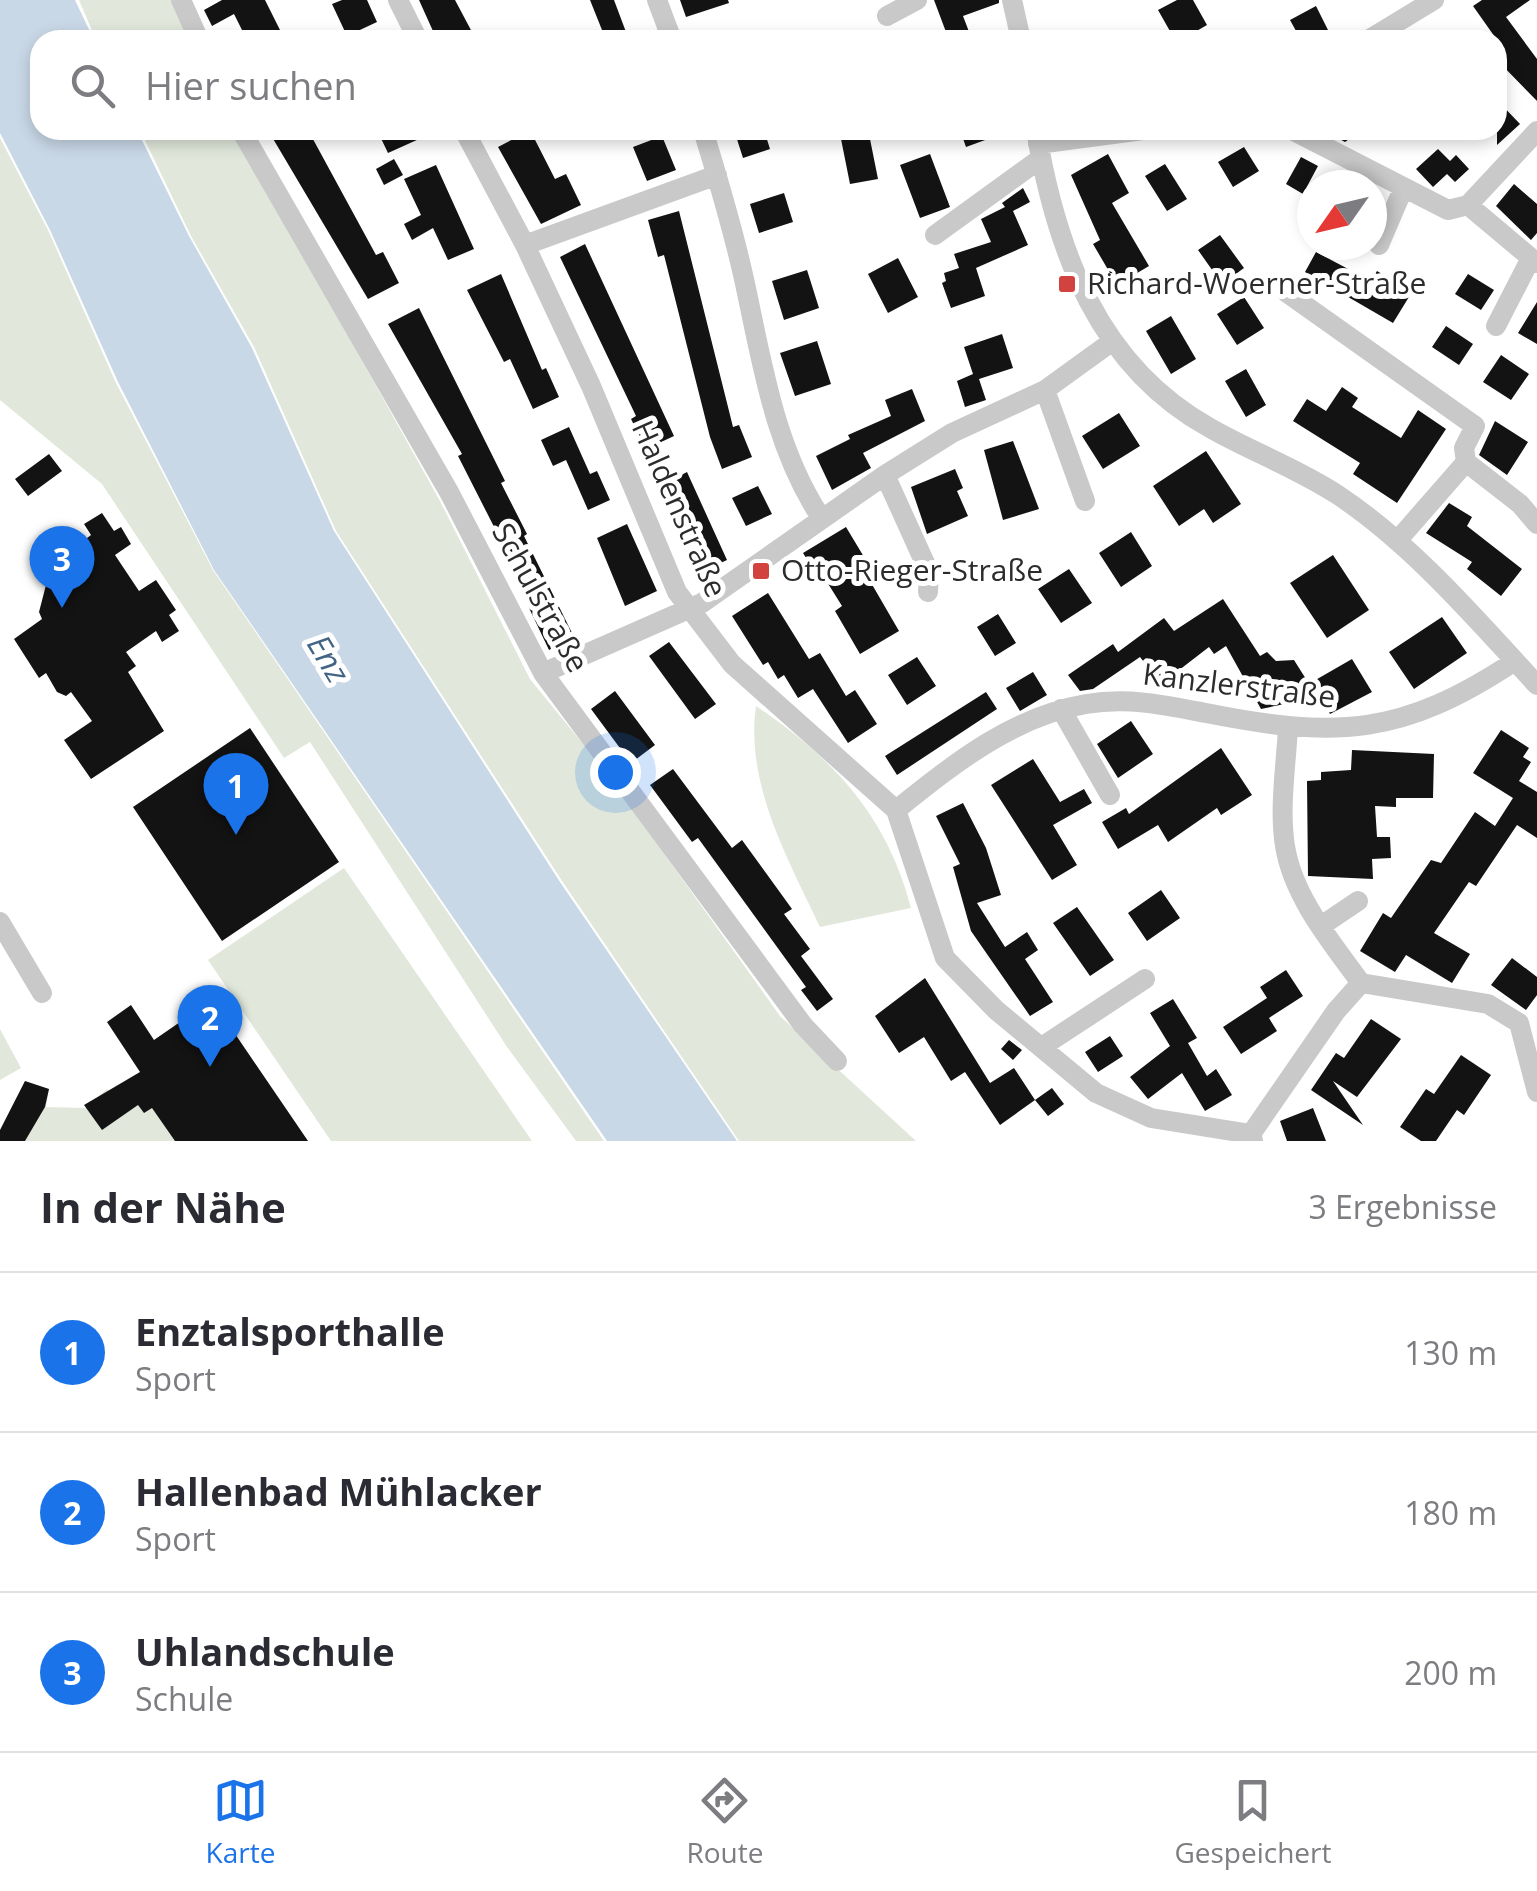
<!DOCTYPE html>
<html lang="de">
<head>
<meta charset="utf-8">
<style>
	:root { --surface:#fff; --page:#f7f7f7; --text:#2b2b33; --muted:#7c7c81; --line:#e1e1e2; --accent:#1a73e8 }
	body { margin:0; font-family:"Open Sans",sans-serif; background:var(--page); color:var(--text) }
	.compass { position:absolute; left:1297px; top:170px; width:90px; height:90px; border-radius:50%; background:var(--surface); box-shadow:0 5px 15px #0003; rotate:236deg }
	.you { position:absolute; left:615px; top:772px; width:35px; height:35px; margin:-25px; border:8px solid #fff; border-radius:50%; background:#1a73e8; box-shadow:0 0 0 15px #1a73e833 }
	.badge { display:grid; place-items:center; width:65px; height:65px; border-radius:50%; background:var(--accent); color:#fff; font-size:32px; font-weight:700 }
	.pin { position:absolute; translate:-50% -82px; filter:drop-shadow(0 2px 5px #0008) }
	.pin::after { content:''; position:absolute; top:52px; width:35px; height:30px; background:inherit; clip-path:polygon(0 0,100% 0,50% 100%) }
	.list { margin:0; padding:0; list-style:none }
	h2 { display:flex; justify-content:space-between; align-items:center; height:130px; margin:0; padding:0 40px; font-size:42px }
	h2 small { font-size:32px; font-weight:400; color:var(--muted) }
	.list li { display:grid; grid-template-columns:65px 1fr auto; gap:30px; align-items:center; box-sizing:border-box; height:160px; padding:0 40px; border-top:2px solid var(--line) }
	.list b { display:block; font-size:38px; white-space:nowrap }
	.list p { margin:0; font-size:32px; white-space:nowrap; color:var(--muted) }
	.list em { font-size:32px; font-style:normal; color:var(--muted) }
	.icon { flex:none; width:55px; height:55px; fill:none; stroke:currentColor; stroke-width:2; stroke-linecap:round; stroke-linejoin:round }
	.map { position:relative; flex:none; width:1537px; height:1141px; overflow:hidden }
	.search { position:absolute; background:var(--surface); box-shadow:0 5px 15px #0003; left:30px; right:30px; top:30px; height:110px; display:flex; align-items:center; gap:25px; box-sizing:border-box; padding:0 35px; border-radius:30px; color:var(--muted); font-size:38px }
	.sheet { height:610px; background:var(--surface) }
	nav { display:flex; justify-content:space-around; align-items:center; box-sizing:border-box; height:140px; border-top:2px solid var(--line); background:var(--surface); font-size:28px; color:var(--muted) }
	nav a { display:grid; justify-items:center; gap:5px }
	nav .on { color:var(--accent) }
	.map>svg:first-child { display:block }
	.green { fill:#e1e8db }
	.water { fill:#c9d8e7 }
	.building { fill:#131313 }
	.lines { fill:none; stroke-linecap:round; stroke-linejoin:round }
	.minor { stroke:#c9c9c9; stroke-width:20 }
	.poi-dot { fill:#d2433f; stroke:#fff; stroke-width:4 }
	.labels { text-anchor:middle; stroke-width:10; stroke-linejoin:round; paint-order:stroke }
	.poi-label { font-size:30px; fill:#2c2c2c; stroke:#fff; text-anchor:start }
	.street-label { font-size:30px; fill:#2c2c2c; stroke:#fff }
	.water-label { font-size:32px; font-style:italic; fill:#436585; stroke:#fff }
</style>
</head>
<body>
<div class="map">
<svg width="1537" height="1141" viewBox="0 0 1537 1141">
	<rect width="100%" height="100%" fill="#fff"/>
	<path class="green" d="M79,0h94l18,40h-95z
		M140,130h94l206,371 90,178 75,92 175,245 136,125h-177l-177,-260 -226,-350 -82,-184 -63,-111z
		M0,138l48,92 68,153 97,187 391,571h-28l-69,-94 -197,-305 -26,16 -182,-274 -102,-84z
		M756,706c78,53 131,110 155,202l-91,19c-32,-68 -75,-143 -64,-221z
		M344,868l188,273h-201l-123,-181z
		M223,991l19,28 -9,6 -19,-27z
		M212,1000l96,141h-308l25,-60 24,8 -3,18 39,1 22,-19 12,17 39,-46 -10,-16z
		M0,1029l21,39 -21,12z"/>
	<path class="water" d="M0,0h75l19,40h-54v90h97l52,106 63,112 82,183 226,351 177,259h-130l-393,-571 -96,-188 -68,-152 -50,-97z"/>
	<path class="building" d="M222,0h43l20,40h-38l-13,-26 -22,12 -8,-16z
		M342,0h25l10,22 -30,14 -15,-32z
		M419,0h36l17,32 -16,8h-19z
		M590,0h24l15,40h-23z
		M680,0h48l1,3 -43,14z
		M934,0h65v3l-36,13 8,21 -22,3z
		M1177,0h16l14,25 -26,15h-6l-17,-30z
		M1482,0h48l-24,17 31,42v42l-40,-41v-20l-24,-34z
		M1316,6l17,34h-32l-11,-20z
		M1497,100l23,24 -23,21z
		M287,130h21l68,125 7,-3 16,31 -31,16 -96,-162z
		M377,130h62l-51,23z
		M530,130l25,49 11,-5 15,31 -40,19 -43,-77z
		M734,130h30l6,19 -27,9z
		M960,130h46l1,2 -41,15z
		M1323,130h39l-17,12z
		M869,134l9,45 -28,5 -9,-45z
		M662,136l14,34 -29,11 -14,-34z
		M1244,147l15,24 -26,16 -15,-25z
		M1438,149l12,12 6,-6 13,14 -14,13 -8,-8 -14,13 -17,-18z
		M930,154l20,53 -30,11 -20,-53z
		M1108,154l21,39 -17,10 37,63 -32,19 -24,-41 7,-4 -29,-65z
		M1301,157l17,9 -15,28 -17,-10z
		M394,159l9,16 -19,10 -8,-16z
		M1165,164l22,35 -20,12 -22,-35z
		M436,165l38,84 -26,11 -15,-32 -21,12 -8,-16 17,-9 -17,-36z
		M1514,184l23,20v29l-6,7 -35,-34z
		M1023,188l7,14 -17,9 15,34 -52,23 9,28 -34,12 -9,-25 4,-2 -2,-8 15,-5 -5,-14 37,-12 -10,-23 24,-12 -3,-4z
		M784,193l9,29 -34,11 -9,-29z
		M679,211l54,216 6,-2 13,32 -30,12 -12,-32 -46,-182 -6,2 -10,-37z
		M1220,235l24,33 -22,16 -24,-34z
		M585,244l89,192 -28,13 -15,-30 5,-3 -76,-159z
		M1316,252l55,29 6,-10 35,21 -19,31 -88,-51z
		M898,258l20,39 -30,16 -20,-39z
		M807,270l12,38 -35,12 -12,-39z
		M501,274l41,96 4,-2 13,29 -26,12 -23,-50 -6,3 -37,-72z
		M1468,274l26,16 -13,20 -26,-16z
		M1244,297l20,31 -27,17 -20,-31z
		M1537,302v42l-19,-11z
		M419,308l86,173 -4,2 26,51 -3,2 50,101 -25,13 -38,-80 4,-2 -57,-112 4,-2 -74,-130z
		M1171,316l25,43 -25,15 -25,-43z
		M1446,326l27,18 -14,21 -27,-18z
		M1002,334l11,34 -34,11 7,21 -21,7 -8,-26 16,-7 -9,-27z
		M817,341l14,43 -36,12 -15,-43z
		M1501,355l28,19 -18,26 -28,-18z
		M1246,369l20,36 -20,12 -21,-36z
		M1342,387l16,11 -6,9 49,31 17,-28 28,19 -49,74 -44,-29 7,-11 -67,-42 14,-22 19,12z
		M912,389l13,32 -62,32 8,15 -39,22 -16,-34 34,-17 -2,-4 43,-19 -6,-16z
		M1119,413l21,33 -37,23 -21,-33z
		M1495,421l33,21 -21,33 -28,-20z
		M569,427l21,47 7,-3 13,29 -22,10 -22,-50 -13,6 -12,-26z
		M1013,441l26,68 -36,11 -19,-70z
		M1206,451l35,53 -28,19 -9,-14 -25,17 -26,-40z
		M49,454l13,17 -34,25 -13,-17z
		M955,469l8,19 -6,3 11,25 -41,18 -16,-47z
		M687,472l40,88 -26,12 -39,-87z
		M758,486l14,28 -26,12 -14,-28z
		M1449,503l23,14 -5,9 55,43 -21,27 -34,-27 5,-7 -46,-29z
		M102,513l12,18 7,-4 10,17 -16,11 24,36 17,-11 20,30 -7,5 10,16 -17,11 -6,-11 -30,21 10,14 -8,6 36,59 -73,48 -27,-39 28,-19 -21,-29 -5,4 -9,-4 -11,-19 -7,5 -25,-39 28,-20 -3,-7 7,-27 -6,-9 39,-26 -2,-4 14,-11 -7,-11z
		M627,524l30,67 -32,15 -28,-68z
		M846,527l30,50 -6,4 29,50 -39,23 -25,-43 7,-5 -25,-40 -4,3 -10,-16z
		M1131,532l21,34 -31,21 -22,-34z
		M1333,555l36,55 -42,28 -37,-55z
		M1069,569l23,34 -31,20 -23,-34z
		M768,593l41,66 11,-6 26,43 9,-6 22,34 -29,19 -35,-54 -15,9 -14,-23 -6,4 -10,-17 -5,3 -31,-49z
		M1223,599l37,57 7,-4 9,9 18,-1 17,27 -17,15 -33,7 -35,-63 -12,8 -5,-7 -48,37 -21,-27 -47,32 -13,2 -12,-16 45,-31 5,8 46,-34 10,13z
		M998,614l18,29 -21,13 -18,-29z
		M1442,617l25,36 -53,36 -25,-37z
		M669,642l47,62 -21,15 -46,-63z
		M917,657l19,29 -29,19 -19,-30z
		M1352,659l20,33 -42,22 -18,-32z
		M1033,672l14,23 -27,16 -14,-23z
		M615,691l40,54 -24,18 -40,-54z
		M986,692l11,17 -100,66 -12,-19z
		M1131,721l22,33 -35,24 -21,-34z
		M250,728l89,134 -117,79 -89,-134z
		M1501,730l28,18 -6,9 8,5 -12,19 18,11v46l-20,-13 -41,61 -7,-4 -35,51 36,21 -18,29 -46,-28 -11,17 -35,-21 23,-38 8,5 40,-58 10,3 34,-51 20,14 18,-28 -40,-25z
		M1221,748l31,47 -31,20 -4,-7 -49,34 -10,-17 -40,24 -16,-27 24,-14 3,6z
		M1352,750l82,4 -1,44h-37v9l-21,-1 2,31h13l1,21 -19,1 1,20 -65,-3 -1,-95 14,-1v-8l30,-2z
		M1033,759l27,43 24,-13 8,14 -39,22 24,40 -25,15 -61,-95z
		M673,769l59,79 10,-8 50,69 -8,5 26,35 -9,7 32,43 -16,12 -16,-21 5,-3 -108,-149 -6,4 -42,-57z
		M963,803l23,45 15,47 -24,8 28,44 22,-15 11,18 -13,9 28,43 -23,14 -59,-85 -18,-64 7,-3 -24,-48z
		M1161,890l19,28 -33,23 -19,-28z
		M1077,907l37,53 -24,16 -37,-53z
		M1512,958l25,19v18l-11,15 -35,-25z
		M1286,970l17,26 -34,22 8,13 -36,23 -18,-27 44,-29 -7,-11z
		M925,978l65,105 24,-15 21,32 -35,25 -35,-53 -14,9 -27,-44 -25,16 -24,-37z
		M1173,999l24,39 -9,5 19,33 9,-7 16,26 -27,16 -23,-38 -34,26 -18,-22 40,-31 -20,-33z
		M212,1000l17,25 79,116h-133l-23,-33 -8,5 -6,-8 -36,25 -18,-25 56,-33 -33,-50 24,-17 23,35z
		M1371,1019l30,20 -44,58 -24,-16 30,44 -52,-35 25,-37 8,5z
		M1110,1036l13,20 -25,16 -13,-20z
		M1009,1040l13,10 -9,10 -12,-11z
		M1461,1055l30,20 -27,40 -7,-5 -21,31h-15l-21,-14 26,-38 8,5z
		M25,1081l24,8 -4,18 -20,34h-25v-11z
		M1052,1088l12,16 -16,12 -13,-16z
		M1313,1108l13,33h-39l-7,-20z"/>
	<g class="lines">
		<path class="minor" d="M181,0l18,40
			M398,0l20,40
			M657,0l15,40
			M1012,0l9,40
			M887,16l30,-16
			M1368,40l66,-40
			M241,130l208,362 94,181 260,352 34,36
			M464,130l61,115 66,141 86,206 55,72 164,146 49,148 51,52 100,83 55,25 100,16 2,7
			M703,130c15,49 30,99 41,149 18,82 30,169 78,240
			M1036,130c20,120 62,236 174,298 42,24 87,40 128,67 75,50 138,124 199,190
			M1292,130l156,80 20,-5 69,58
			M1038,144l105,-14
			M1468,205l69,-74
			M935,235l105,-76
			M525,245l192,-70
			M1379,245l24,-56
			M1286,292l189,134 -11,22 2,14
			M1496,326l35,-68
			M1045,390l40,111
			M885,475l44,97 -1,20
			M1397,541l69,-79 54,42 17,20
			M543,673l159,-70 183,-128 67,-42 93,-43 65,-47
			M1061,709l49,86
			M1288,728c-2,37 -9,81 -3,118 8,51 47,97 76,137l127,21 31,19 18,69
			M896,810c58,-46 115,-93 190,-106 42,-7 79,1 120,9 131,26 196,23 309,-52
			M0,922l42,71
			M1321,926l37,-25
			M1043,1046l102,-67
			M1251,1134l85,-123 25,-28"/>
	</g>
	<g class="poi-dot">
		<rect x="1057" y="274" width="20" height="20" rx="5"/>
		<rect x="751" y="561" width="20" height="20" rx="5"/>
	</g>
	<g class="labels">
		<g class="poi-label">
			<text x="1087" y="294">Richard-Woerner-Straße</text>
			<text x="781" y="581">Otto-Rieger-Straße</text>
		</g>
		<g class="street-label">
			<text transform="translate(679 509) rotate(66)" y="10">Haldenstraße</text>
			<text transform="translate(540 598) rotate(61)" y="10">Schulstraße</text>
			<text transform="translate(1239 686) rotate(7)" y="10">Kanzlerstraße</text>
		</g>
		<g class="water-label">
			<text transform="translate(328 659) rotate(59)" y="11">Enz</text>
		</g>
	</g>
</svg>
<svg class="compass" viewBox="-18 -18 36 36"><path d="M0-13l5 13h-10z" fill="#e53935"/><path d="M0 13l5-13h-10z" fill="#7c7c81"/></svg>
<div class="you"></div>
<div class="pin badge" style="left:236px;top:835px">1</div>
<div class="pin badge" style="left:210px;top:1067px">2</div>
<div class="pin badge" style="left:62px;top:608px">3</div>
<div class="search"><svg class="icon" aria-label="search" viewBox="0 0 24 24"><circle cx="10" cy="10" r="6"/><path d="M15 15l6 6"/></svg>Hier suchen</div>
</div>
<section class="sheet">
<h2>In der Nähe<small>3 Ergebnisse</small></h2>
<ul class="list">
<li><span class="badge">1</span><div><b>Enztalsporthalle</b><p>Sport</p></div><em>130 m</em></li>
<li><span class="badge">2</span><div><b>Hallenbad Mühlacker</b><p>Sport</p></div><em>180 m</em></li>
<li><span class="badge">3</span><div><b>Uhlandschule</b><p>Schule</p></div><em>200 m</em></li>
</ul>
</section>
<nav>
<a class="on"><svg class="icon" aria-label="map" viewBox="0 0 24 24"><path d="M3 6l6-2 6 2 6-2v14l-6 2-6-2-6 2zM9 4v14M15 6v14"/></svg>Karte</a>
<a><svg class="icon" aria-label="directions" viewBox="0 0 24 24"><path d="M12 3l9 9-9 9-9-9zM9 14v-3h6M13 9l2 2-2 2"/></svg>Route</a>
<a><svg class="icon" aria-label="saved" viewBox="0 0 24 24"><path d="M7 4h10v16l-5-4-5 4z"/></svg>Gespeichert</a>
</nav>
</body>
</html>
